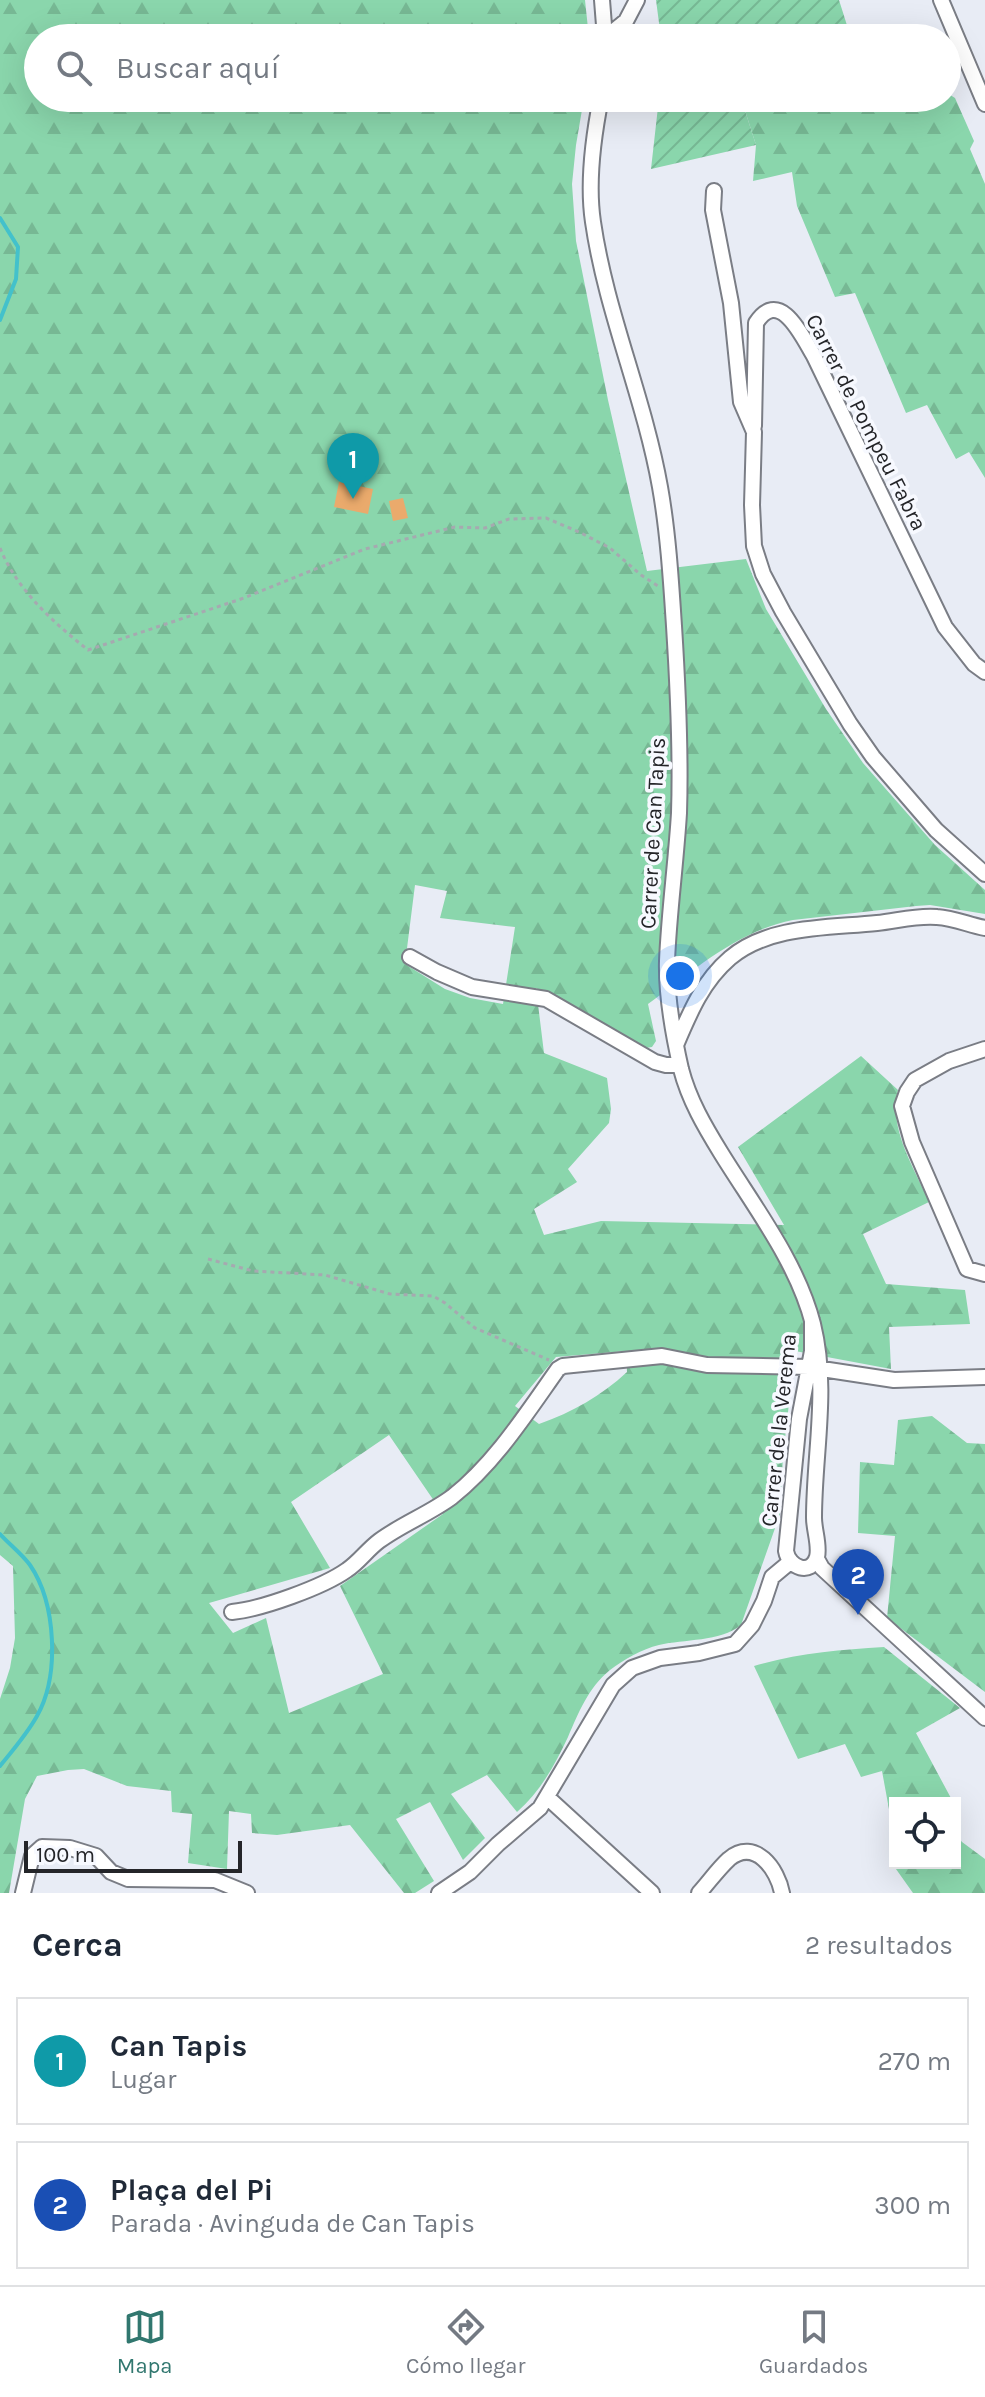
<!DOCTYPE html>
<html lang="es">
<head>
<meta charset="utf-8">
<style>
	:root { --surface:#fff; --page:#f6f6f7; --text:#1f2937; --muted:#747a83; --line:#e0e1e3; --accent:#31776f }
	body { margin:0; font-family:Karla,sans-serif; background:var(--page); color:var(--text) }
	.controls { position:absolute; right:24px; bottom:24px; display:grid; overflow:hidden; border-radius:0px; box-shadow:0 8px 32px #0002 }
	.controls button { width:72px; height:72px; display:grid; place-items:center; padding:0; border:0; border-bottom:2px solid var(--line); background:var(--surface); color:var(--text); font:40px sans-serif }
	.scale { position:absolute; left:24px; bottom:20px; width:218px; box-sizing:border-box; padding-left:8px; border:4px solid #242529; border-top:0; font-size:22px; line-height:28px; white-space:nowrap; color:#242529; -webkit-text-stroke:6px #f7f9ff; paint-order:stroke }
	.you { position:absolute; left:680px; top:976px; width:28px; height:28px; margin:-20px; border:6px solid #fff; border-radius:50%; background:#1a73e8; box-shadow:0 0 0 12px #1a73e833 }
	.badge { display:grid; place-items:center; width:52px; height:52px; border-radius:50%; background:var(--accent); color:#fff; font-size:26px; font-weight:700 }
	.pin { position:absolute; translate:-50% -66px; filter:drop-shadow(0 2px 4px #0008) }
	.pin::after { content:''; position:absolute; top:42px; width:28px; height:24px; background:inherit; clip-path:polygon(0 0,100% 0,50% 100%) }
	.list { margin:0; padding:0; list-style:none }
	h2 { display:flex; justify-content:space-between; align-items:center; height:104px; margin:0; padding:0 32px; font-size:34px }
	h2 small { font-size:26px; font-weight:400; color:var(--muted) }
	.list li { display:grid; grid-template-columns:52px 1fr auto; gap:24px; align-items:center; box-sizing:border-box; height:128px; margin:0 16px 16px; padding:0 16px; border:2px solid var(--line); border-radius:0px }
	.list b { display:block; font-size:30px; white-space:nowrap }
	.list p { margin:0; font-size:26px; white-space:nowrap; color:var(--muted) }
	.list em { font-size:26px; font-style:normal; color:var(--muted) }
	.icon { flex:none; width:44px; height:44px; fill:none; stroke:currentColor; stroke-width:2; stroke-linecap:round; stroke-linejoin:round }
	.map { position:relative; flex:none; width:985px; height:1893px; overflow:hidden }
	.search { position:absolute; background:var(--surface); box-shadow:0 8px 32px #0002; left:24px; right:24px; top:24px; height:88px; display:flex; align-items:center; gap:20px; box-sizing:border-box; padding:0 28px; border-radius:44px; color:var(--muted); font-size:30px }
	.sheet { height:392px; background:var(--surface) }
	nav { display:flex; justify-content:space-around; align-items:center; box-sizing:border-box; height:112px; border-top:2px solid var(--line); background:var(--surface); font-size:22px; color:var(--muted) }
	nav a { display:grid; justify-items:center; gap:4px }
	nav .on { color:var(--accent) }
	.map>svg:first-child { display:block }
	.forest { fill:url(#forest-firs); fill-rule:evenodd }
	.garden { fill:url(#garden-furrows) }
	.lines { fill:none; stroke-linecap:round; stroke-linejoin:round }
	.stream { stroke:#43c1cb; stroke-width:4 }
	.building { fill:#eaaa6c }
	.street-casing { stroke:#7a7d85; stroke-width:18 }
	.path { stroke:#a6a9b0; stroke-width:3; stroke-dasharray:4 4; stroke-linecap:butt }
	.street { stroke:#fff; stroke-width:14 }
	.labels { text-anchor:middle; stroke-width:7; stroke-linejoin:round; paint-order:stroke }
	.street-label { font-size:22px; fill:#242529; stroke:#f7f9ff }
</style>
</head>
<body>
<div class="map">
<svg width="985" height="1893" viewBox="0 0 985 1893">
	<defs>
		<pattern id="forest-firs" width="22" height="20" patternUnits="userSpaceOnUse" patternTransform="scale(2)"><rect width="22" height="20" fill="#8ad6ac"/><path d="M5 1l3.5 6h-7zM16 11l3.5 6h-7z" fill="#77b894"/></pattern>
		<pattern id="garden-furrows" width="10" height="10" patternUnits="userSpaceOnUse" patternTransform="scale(2)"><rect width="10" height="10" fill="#8ad6ac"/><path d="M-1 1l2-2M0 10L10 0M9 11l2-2" fill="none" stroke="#77b894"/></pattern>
	</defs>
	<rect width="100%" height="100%" fill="#e8ecf5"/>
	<path class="forest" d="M0,0h585l4,38h-551v60h546l-8,47 -4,39 4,57 32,159 39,171 99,-12 20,50 60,100 37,54 72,82 50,45v24l-55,-9 -14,1 -123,14c-56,11 -100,51 -145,84l8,37 -4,6 -6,1 -110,-60 8,65 63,25 4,31 -2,14 -41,46 9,13 -43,27 10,26 57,-14 183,4 -46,-78 123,-91 37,34c-10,38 16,77 31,112l-66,32 23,50 79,6 5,34 -81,3 2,42 -96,-18 -12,105 -3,58 -39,111c-21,17 -57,14 -82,20 -17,4 -36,15 -49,25 -22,18 -31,42 -42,67 -13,28 -28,55 -51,75l-30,-37 -36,19 34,44 -22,22 -33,-58 -34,17 38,62 -19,12h-11l-54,-68 -73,10 -25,-2 -1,-19 -22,-3 -2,58 -39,-6 4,-49 -20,-2 -1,-21 -44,-5 -43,-17 -16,1 -31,6 -12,23 -16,94h-9v-194l10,-31 5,-30 -2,-72 -13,-11zM415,885l32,6 -7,27 75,9 -12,77 -33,-6 -25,-9 -40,-25zM626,1351l1,21c-26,24 -54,40 -88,52l-24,-18 41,-49zM389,1435l54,79 -103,72 43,88 -94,39 -23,-95 -33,15 -24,-30 121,-35 -39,-66z
		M947,93l8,5 19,43 -4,8 15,35v294l-16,-26 -13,7 -29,-54 -21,8 -51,-120 -20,4 -38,-91 -5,-34 -39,9 3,-36 -15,-47h206z
		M932,1416l35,27 18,1v248l-98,-74 8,-82 -37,-3 2,-71 34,3 4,-45z
		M884,1647l76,61 -44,25 36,67 -3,3h-54v39l-13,-71 -21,6 -16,-33 -47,15 -44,-93c44,-13 85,-16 130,-19z
		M955,1833l7,9 23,17v34h-72l-22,-31 4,-3v4h60z"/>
	<path class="garden" d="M656,0h183l12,38h-80l-25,-10 -4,10h-81z
		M659,98h82l15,47 -105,24z"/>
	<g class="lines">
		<path class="stream" d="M0,218l18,29 -2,32 -16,41
			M0,1534c9,10 22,20 30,31 26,38 30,110 7,151 -10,18 -24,34 -37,50"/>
	</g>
	<path class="building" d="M339,482l34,7 -5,25 -34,-7z
		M403,498l5,20 -15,3 -4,-20z"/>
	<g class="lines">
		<g class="street-casing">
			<path id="street" d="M602,0l3,38
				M941,0l44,104
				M605,38l21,-17 11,-21
				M601,98c-8,40 -14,84 -8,124 13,90 51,175 67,265 8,45 11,93 14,139 4,63 7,125 5,187 -3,50 -10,99 -12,148 -1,36 6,73 14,108 8,31 24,58 40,84 34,55 76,109 92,171 16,65 1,129 1,194 0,12 6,28 3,39 -6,19 -28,11 -31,-6l13,-132 13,-68v-31
				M714,191l-1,19 18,93 10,99 13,30 -2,73 2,41 9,28 20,38 67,112 23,33 63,73 49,44
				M754,426l2,-103c24,-37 47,15 58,33l131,271 29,37 11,8
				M410,957l27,15 35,15 74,12 109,63 11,3h14
				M676,1045c14,-33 27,-64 54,-87 39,-33 99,-30 147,-35 20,-2 40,-8 60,-6 17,1 32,8 48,11
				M985,1049l-36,12 -34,19 -8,12 -5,14 10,36 55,127 18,5
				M817,1559l5,9 163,150
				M232,1612c30,-3 91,-25 115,-42 12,-8 20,-20 32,-29 23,-17 50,-27 73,-44 43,-34 74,-83 106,-128l5,-3 99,-10 45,9 102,2 85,13 91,-3
				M547,1797l105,96
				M23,1893l9,-37 10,-9 28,1 26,8 15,16 17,7 87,1 32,13
				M439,1893l31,-21 28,-28 42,-36 73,-123 19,-17 28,-10 39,-5 36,-9 17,-19 12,-24 8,-24 18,-15
				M699,1893c10,-11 19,-24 30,-34 26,-22 49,11 53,34"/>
		</g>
		<path class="path" d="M0,548c17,42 54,75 88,102l156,-52 121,-49 90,-22 30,1 24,-9 37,-1 33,14 31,16 31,27 17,11
			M208,1259l45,12 72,4 65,19 43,2 12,7 30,25 74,32"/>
		<use href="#street" class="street"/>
	</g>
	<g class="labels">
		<g class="street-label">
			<text transform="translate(867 422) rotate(63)" y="8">Carrer de Pompeu Fabra</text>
			<text transform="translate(652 833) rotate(-87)" y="8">Carrer de Can Tapis</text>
			<text transform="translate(778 1430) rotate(-84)" y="8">Carrer de la Verema</text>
		</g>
	</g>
</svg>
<div class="controls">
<button><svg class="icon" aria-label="locate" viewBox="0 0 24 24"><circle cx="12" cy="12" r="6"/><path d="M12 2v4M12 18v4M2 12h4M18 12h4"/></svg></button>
</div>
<div class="scale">100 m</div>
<div class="you"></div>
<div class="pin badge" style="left:353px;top:499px;background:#0f9aa8">1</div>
<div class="pin badge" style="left:858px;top:1615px;background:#1a4fb4">2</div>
<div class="search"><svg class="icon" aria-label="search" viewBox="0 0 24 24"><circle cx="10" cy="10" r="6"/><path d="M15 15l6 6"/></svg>Buscar aquí</div>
</div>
<section class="sheet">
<h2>Cerca<small>2 resultados</small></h2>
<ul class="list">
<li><span class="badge" style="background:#0f9aa8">1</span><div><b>Can Tapis</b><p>Lugar</p></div><em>270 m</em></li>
<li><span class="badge" style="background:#1a4fb4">2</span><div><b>Plaça del Pi</b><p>Parada · Avinguda de Can Tapis</p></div><em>300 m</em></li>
</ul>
</section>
<nav>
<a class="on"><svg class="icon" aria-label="map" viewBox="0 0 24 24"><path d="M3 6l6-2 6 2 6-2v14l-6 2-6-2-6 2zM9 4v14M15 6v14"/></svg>Mapa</a>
<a><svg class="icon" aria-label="directions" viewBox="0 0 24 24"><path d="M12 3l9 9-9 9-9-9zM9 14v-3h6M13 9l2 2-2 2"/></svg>Cómo llegar</a>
<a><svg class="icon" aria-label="saved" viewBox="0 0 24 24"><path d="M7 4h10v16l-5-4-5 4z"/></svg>Guardados</a>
</nav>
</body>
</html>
